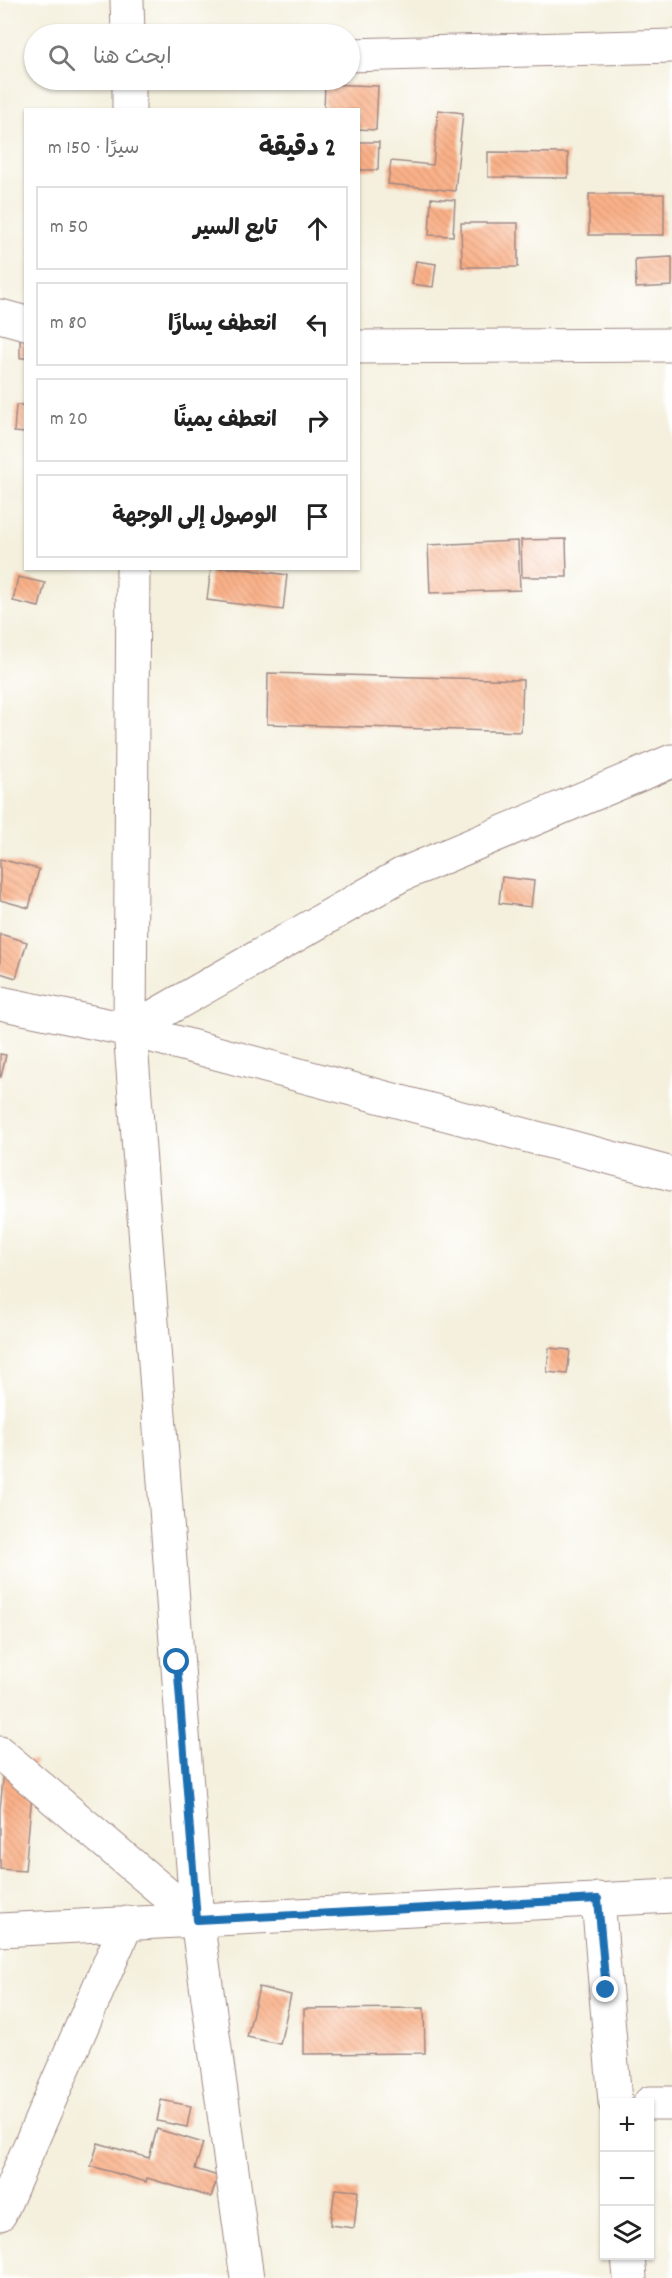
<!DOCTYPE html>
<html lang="ar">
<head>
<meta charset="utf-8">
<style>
	:root { --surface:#fff; --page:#f6f6f6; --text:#222; --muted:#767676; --line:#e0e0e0 }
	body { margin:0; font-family:Dekko,"Playpen Sans Arabic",sans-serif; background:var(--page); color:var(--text); direction:rtl }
	.controls { position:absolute; right:18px; bottom:18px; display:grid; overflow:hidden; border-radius:0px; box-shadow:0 2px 4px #0004 }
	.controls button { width:54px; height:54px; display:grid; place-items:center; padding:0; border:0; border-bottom:2px solid var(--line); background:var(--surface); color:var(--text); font:30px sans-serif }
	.stop { position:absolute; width:18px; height:18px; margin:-14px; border:4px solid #1f6fb2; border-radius:50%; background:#fff }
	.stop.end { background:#1f6fb2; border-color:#fff; box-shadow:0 2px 6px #0008 }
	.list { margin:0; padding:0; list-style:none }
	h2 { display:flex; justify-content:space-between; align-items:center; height:78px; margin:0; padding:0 24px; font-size:26px }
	h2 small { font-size:20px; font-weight:400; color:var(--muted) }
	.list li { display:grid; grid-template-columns:39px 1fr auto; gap:18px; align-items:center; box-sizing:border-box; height:84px; margin:0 12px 12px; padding:0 12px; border:2px solid var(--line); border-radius:0px }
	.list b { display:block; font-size:22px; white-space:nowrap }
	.list em { font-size:20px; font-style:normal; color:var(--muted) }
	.icon { flex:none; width:33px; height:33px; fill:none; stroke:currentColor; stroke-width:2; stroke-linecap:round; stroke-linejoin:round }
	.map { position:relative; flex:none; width:672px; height:2278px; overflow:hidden; direction:ltr }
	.search { position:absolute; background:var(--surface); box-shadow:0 2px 4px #0004; left:24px; top:24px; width:336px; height:66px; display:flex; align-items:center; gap:15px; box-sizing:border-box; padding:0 21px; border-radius:33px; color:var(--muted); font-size:22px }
	.panel { position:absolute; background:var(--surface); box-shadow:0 2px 4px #0004; left:24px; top:108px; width:336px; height:462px; border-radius:0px; direction:rtl }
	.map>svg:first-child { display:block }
	.building { fill:url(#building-back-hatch) }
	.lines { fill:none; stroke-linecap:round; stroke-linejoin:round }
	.minor-casing { stroke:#9f8884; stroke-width:35 }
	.minor { stroke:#fff; stroke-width:33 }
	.route { stroke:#1f6fb2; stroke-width:8 }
</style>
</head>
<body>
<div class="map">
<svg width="672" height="2278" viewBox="0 0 672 2278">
	<defs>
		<pattern id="building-back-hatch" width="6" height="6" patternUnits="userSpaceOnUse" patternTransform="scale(1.5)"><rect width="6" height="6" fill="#fab188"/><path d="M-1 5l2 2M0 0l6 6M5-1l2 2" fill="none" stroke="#d89876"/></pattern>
	</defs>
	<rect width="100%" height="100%" fill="#fff"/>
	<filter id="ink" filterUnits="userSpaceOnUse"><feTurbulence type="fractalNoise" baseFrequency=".0167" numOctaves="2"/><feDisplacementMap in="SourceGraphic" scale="12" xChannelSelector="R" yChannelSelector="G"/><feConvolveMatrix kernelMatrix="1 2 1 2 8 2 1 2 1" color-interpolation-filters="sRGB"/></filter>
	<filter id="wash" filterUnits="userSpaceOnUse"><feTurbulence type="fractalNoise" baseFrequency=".008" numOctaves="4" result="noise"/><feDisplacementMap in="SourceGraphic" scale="24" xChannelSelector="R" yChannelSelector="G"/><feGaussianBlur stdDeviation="1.35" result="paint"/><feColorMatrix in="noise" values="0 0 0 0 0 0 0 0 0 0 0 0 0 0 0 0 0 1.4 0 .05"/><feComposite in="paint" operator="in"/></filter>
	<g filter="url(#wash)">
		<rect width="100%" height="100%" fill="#f4f0dd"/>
		<g id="blocks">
			<path class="building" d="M325,84l53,2 -2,44 -18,-1v-19h-34z
				M438,110l25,3 -8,78 -67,-7 3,-23 42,4z
				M358,142h21l-1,28h-20z
				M488,152l80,1v25l-80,-1z
				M589,194h75v41h-75z
				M431,198l24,2 -2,36 -24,-1z
				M461,223h57v44h-56z
				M672,257v29l-36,2 -1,-29z
				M416,261l20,3 -3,23 -21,-3z
				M20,334h6v24h-6z
				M16,405h10v28l-12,-1z
				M566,539l1,38h-45l-1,-37z
				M518,541l2,49 -90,3 -2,-48z
				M211,568h26l50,7 -4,35 -76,-10z
				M18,577l27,6 -6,24 -26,-6z
				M268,673l255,7 -2,52 -254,-8z
				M0,859l39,10 -10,39 -29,-8z
				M502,877l32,4 -3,26 -32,-4z
				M0,934l27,8 -11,36 -16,-5z
				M0,1054l6,1 -5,22h-1z
				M549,1348l21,2 -3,24 -20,-2z
				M5,1758l30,3 -10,110 -25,-2v-59z
				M259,1987l32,8 -11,49 -33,-7z
				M424,2008l1,45 -121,1v-45z
				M161,2100l30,6 -4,21 -30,-6z
				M157,2129l46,14 -8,26 23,7 -7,21 -64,-19 -1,4 -55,-16 7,-23 51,15z
				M335,2189l23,2 -4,37 -24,-3z"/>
		</g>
	</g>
	<g filter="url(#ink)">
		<use href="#blocks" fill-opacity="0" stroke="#9f8884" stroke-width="1.5"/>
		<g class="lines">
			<g class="minor-casing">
				<path id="minor" d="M127,0l1,34
					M350,55l322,-9
					M129,80v30
					M0,316l26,7
					M358,347l314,-2
					M0,1003l130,27 542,144
					M130,1030l271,-155 271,-114
					M0,1753l197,167 -67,-890 3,-462
					M598,1899l17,203
					M197,1920l50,358
					M0,1930l672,-34
					M650,2103h22
					M0,2214l127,-291
					M628,2256l2,22"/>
			</g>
			<use href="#minor" class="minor"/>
		</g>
	</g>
	<g class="lines" filter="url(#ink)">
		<path class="route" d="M177,1662l20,258 401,-21 8,91"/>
	</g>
</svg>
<div class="controls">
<button>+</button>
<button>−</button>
<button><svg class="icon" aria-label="layers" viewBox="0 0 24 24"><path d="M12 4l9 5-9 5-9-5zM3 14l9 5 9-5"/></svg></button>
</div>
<div class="stop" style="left:177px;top:1662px"></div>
<div class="stop end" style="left:606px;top:1990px"></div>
<div class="search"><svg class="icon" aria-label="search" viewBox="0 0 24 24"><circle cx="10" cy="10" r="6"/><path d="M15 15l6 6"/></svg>ابحث هنا</div>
<section class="panel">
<h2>2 دقيقة<small>سيرًا · 150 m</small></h2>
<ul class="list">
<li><svg class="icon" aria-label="ahead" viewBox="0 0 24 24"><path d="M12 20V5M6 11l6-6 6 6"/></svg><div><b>تابع السير</b></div><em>50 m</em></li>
<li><svg class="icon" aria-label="left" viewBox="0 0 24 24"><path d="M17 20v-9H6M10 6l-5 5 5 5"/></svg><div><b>انعطف يسارًا</b></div><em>80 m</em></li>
<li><svg class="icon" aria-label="right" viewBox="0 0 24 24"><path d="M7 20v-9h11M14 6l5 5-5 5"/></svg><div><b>انعطف يمينًا</b></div><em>20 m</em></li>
<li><svg class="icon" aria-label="arrive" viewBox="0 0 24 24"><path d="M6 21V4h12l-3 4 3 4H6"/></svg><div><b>الوصول إلى الوجهة</b></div></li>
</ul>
</section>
</div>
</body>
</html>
